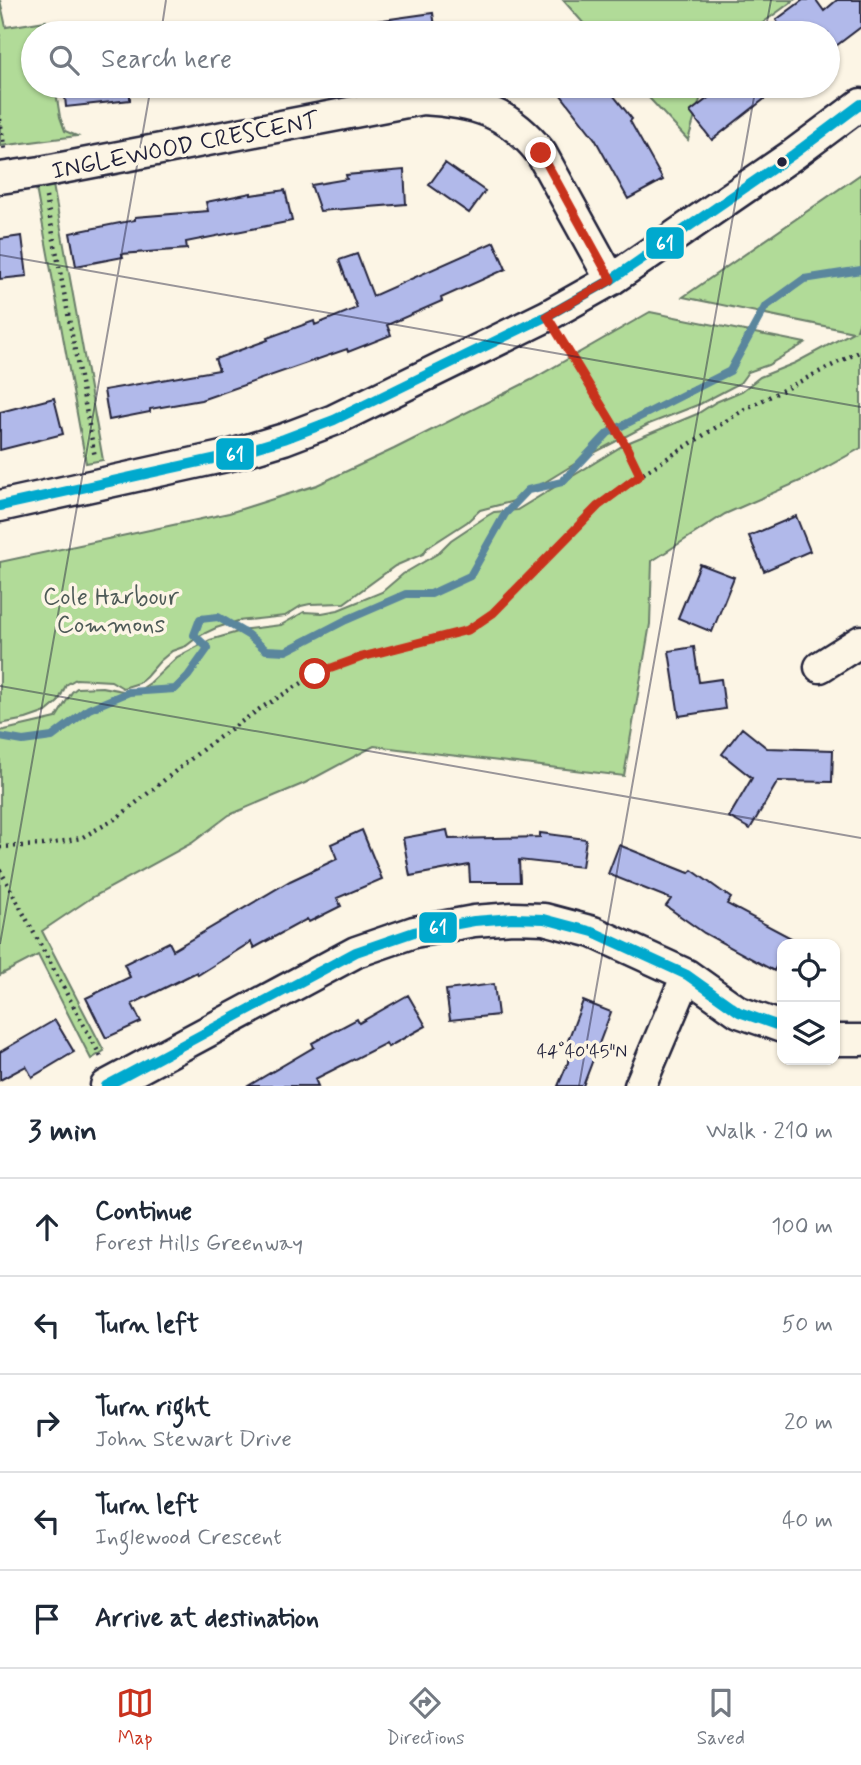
<!DOCTYPE html>
<html lang="en">
<head>
<meta charset="utf-8">
<style>
	:root { --surface:#fff; --page:#f2f2f3; --text:#1f2937; --muted:#747a83; --line:#e0e1e3; --accent:#c8321e }
	body { margin:0; font-family:Mynerve,sans-serif; background:var(--page); color:var(--text) }
	.controls { position:absolute; right:21px; bottom:21px; display:grid; overflow:hidden; border-radius:14px; box-shadow:0 2px 5px #0004 }
	.controls button { width:63px; height:63px; display:grid; place-items:center; padding:0; border:0; border-bottom:2px solid var(--line); background:var(--surface); color:var(--text); font:35px sans-serif }
	.stop { position:absolute; width:21px; height:21px; margin:-16px; border:5px solid #c8321e; border-radius:50%; background:#fff }
	.stop.end { background:#c8321e; border-color:#fff; box-shadow:0 2px 7px #0008 }
	.list { margin:0; padding:0; list-style:none }
	h2 { display:flex; justify-content:space-between; align-items:center; height:91px; margin:0; padding:0 28px; font-size:30px }
	h2 small { font-size:23px; font-weight:400; color:var(--muted) }
	.list li { display:grid; grid-template-columns:46px 1fr auto; gap:21px; align-items:center; box-sizing:border-box; height:98px; padding:0 28px; border-top:2px solid var(--line) }
	.list b { display:block; font-size:26px; white-space:nowrap }
	.list p { margin:0; font-size:23px; white-space:nowrap; color:var(--muted) }
	.list em { font-size:23px; font-style:normal; color:var(--muted) }
	.icon { flex:none; width:38px; height:38px; fill:none; stroke:currentColor; stroke-width:2; stroke-linecap:round; stroke-linejoin:round }
	.map { position:relative; flex:none; width:861px; height:1086px; overflow:hidden }
	.search { position:absolute; background:var(--surface); box-shadow:0 2px 5px #0004; left:21px; right:21px; top:21px; height:77px; display:flex; align-items:center; gap:18px; box-sizing:border-box; padding:0 24px; border-radius:38px; color:var(--muted); font-size:26px }
	.sheet { height:581px; background:var(--surface) }
	nav { display:flex; justify-content:space-around; align-items:center; box-sizing:border-box; height:98px; border-top:2px solid var(--line); background:var(--surface); font-size:19px; color:var(--muted) }
	nav a { display:grid; justify-items:center; gap:4px }
	nav .on { color:var(--accent) }
	.map>svg:first-child { display:block }
	.green { fill:#b1db98; stroke:#6a7e6a; stroke-width:2 }
	.lines { fill:none; stroke-linecap:round; stroke-linejoin:round }
	.stream { stroke:#5a869d; stroke-width:8 }
	.building { fill:#b1b9ea; stroke:#22223b; stroke-width:2 }
	.minor-casing { stroke:#22223b; stroke-width:35 }
	.path { stroke:#22223b; stroke-width:4.5; stroke-dasharray:2 5; stroke-linecap:butt }
	.minor { stroke:#fcf5e5; stroke-width:30 }
	.bus-1-casing { stroke:#fcf5e5; stroke-width:16 }
	.bus-1 { stroke:#00a9ce; stroke-width:10 }
	.route { stroke:#c8321e; stroke-width:9 }
	.ticks { fill:none; stroke:#22223b; stroke-width:2; stroke-opacity:0.45 }
	.bus-dot { fill:#22223b; stroke:#fcf5e5; stroke-width:2.5 }
	.labels { text-anchor:middle; stroke-width:7; stroke-linejoin:round; paint-order:stroke }
	.street-label { font-size:24px; fill:#22223b; stroke:#fcf5e5 }
	.park-label { font-size:24px; fill:#4d5a57; stroke:#fcf5e5 }
	.ticks-label { font-size:18px; text-anchor:middle; fill:#22223b; stroke:#fcf5e5; stroke-width:7; stroke-linejoin:round; paint-order:stroke }
	.line-badge { stroke:#fcf5e5; stroke-width:2.5 }
	.badge-label { font-size:19px; text-anchor:middle; font-weight:bold; fill:#fff }
</style>
</head>
<body>
<div class="map">
<svg width="861" height="1086" viewBox="0 0 861 1086">
	<rect width="100%" height="100%" fill="#fcf5e5"/>
	<filter id="ink" filterUnits="userSpaceOnUse"><feTurbulence type="fractalNoise" baseFrequency=".0143" numOctaves="2"/><feDisplacementMap in="SourceGraphic" scale="14" xChannelSelector="R" yChannelSelector="G"/><feConvolveMatrix kernelMatrix="1 2 1 2 8 2 1 2 1" color-interpolation-filters="sRGB"/></filter>
	<g filter="url(#ink)">
		<path class="green" d="M0,0l6,27 40,-6 2,12h-15v53h22l5,31 5,14 12,5 -77,10z
			M563,0h231l-45,33h-157z
			M638,86h66l-16,54z
			M861,174v144l-4,11 4,-1v120l-54,30 -82,36 -73,47 -2,63 -26,152 -250,-30 -69,37 -76,32 -37,28 -101,55 -49,33 62,120 -13,8 -53,-104 -38,20v-244l56,-13 16,-26 5,-4 25,-1 26,5 10,-1 12,-8 27,-26 33,-17 38,-11 33,-4 23,-13 18,1 16,-3 44,-18 21,-18 34,-20 14,-14 36,-24 7,-4 23,-2 110,-67 70,-29 19,-12 26,-11 18,-14 35,-14 58,-31 -170,-35z
			M53,185l50,275 -17,3 -50,-275z
			M650,312l155,31 -37,22 -20,7 -8,11 -40,21 -51,20 -63,33 -72,44 -34,9 -13,12 -40,26 -4,6 -28,12 -51,37 -34,1 -9,2 -16,10 -47,5 -22,7 -17,8 -13,10 -14,5 -12,10 -14,16 -7,6 -16,5 -12,-7 -35,-2 -10,6 -8,17 -12,10 -20,7 -26,5v-162l229,-49 88,-28 77,-36 137,-69z"/>
		<g class="lines">
			<path class="stream" d="M0,737l23,4 29,-4 37,-28 40,-17 46,-3 13,-13 20,-28 -14,-13 6,-16 18,-2 30,18 18,15 20,1 60,-31 60,-26h25l39,-18 35,-62 23,-24 34,-8 46,-49 122,-62 35,-64 39,-28 57,-9"/>
		</g>
		<path class="building" d="M803,0h13l8,11 13,-11h24v27l-33,25v-19h-43l-9,-13z
			M433,13l3,20h-60l-1,-12z
			M64,86h66v14l-64,7z
			M554,86h52l26,33 -2,2 33,59 -35,19 -33,-60z
			M724,86h57l-69,54 -22,-28z
			M445,163l40,28 -16,22 -40,-28z
			M404,170l2,34 -86,7 -9,-26 36,-6 -1,-4z
			M285,190l7,31 -106,21 1,7 -65,5 1,3 -47,9 -6,-33 65,-13v-3l73,-6 -2,-9 45,-9v2z
			M22,236l5,40 -27,3v-40z
			M494,242l12,27 -65,29 1,3 -55,24 4,10 -43,17 -1,-3 -146,51 -51,9v3l-41,8 -5,-30 115,-20 -4,-11 53,-19 -1,-2 47,-17 1,4 42,-17 -18,-48 18,-6 16,42z
			M54,398l9,36 -63,16v-38z
			M796,516l14,35 -46,20 -15,-35z
			M700,564l34,13 -22,55 -34,-14z
			M694,647l5,35 22,-3 4,30 -46,7 -10,-65z
			M742,728l25,20 66,2 -1,32 -54,-1 -28,48 -21,-12 23,-39 -30,-24z
			M362,830l20,49 -45,19 4,8 -32,16 -2,-3 -53,29 -3,-6 -53,33 -1,-3 -65,32 9,18 -35,16 -20,-40 44,-21 -6,-13 45,-22 4,8 117,-69 47,-22 -6,-15z
			M447,830l2,9 91,-2v-4l46,6 -4,28 -63,-7 1,22h-50l-1,-17 -59,11 -7,-38z
			M619,845l70,28 3,-3 39,28 -4,6 64,34 -3,6h-6v11l-8,16 -70,-38 -38,-27 5,-7 -63,-25z
			M494,984l4,31 -48,5 -4,-30z
			M408,995l18,31 -38,21 -2,-4 -71,36 3,7h-70l66,-39 -2,-4 45,-24 2,4z
			M583,1001l28,11 -28,74h-25l17,-40 -8,-3z
			M55,1020l19,32 -42,25 -6,-11 -26,14v-28z"/>
		<g class="lines">
			<g class="minor-casing">
				<path id="minor" d="M0,178l41,-6 381,-73c52,3 86,12 119,54l70,127
					M0,506l231,-51 53,-16 50,-19 213,-104 64,-36 183,-126 67,-50
					M820,667l41,-26
					M835,1040h26
					M106,1086l250,-134 58,-20 60,-11 39,-3 31,1 49,13 94,43 52,37 43,15
					M640,1086l47,-111"/>
			</g>
			<path class="path" d="M0,119l5,33
				M46,197l49,260
				M561,339l64,105 15,31
				M0,847l43,-2 38,-7 36,-20 90,-72 54,-38 54,-33 46,-18 107,-27 25,-17 105,-107 27,-21 120,-76 116,-58
				M0,870l102,189"/>
			<use href="#minor" class="minor"/>
			<g class="bus-1-casing">
				<path id="bus-1" d="M0,506l231,-51 53,-16 50,-19 213,-104 64,-36 183,-126 67,-50
					M106,1086l250,-134 58,-20 60,-11 39,-3 31,1 49,13 94,43 52,37 43,15"/>
			</g>
			<use href="#bus-1" class="bus-1"/>
		</g>
	</g>
	<g class="lines" filter="url(#ink)">
		<path class="route" d="M315,674l47,-17 106,-27 25,-17 105,-107 42,-31 -15,-31 -78,-128 64,-36 -70,-127"/>
	</g>
	<path class="ticks" d="M161,33l5,-33M765,33l6,-33M0,255l861,152M0,686l861,152M0,944l151,-858M579,1086l177,-1000"/>
	<circle class="bus-dot" cx="782" cy="162" r="6"/>
	<g class="labels">
		<g class="street-label">
			<text transform="translate(185 145) rotate(-11)" y="8">INGLEWOOD CRESCENT</text>
		</g>
		<g class="park-label">
			<text x="111" y="604">Cole Harbour<tspan x="111" dy="28">Commons</tspan></text>
		</g>
	</g>
	<g class="ticks-label">
		<text x="582" y="1057">44°40'45"N</text>
	</g>
	<g class="line-badge">
		<rect x="645" y="226" width="40" height="34" rx="7" fill="#00a9ce"/>
		<rect x="215" y="437" width="40" height="34" rx="7" fill="#00a9ce"/>
		<rect x="418" y="911" width="40" height="33" rx="7" fill="#00a9ce"/>
	</g>
	<g class="badge-label">
		<text x="665" y="250">61</text>
		<text x="235" y="461">61</text>
		<text x="438" y="934">61</text>
	</g>
</svg>
<div class="controls">
<button><svg class="icon" aria-label="locate" viewBox="0 0 24 24"><circle cx="12" cy="12" r="6"/><path d="M12 2v4M12 18v4M2 12h4M18 12h4"/></svg></button>
<button><svg class="icon" aria-label="layers" viewBox="0 0 24 24"><path d="M12 4l9 5-9 5-9-5zM3 14l9 5 9-5"/></svg></button>
</div>
<div class="stop" style="left:315px;top:674px"></div>
<div class="stop end" style="left:541px;top:153px"></div>
<div class="search"><svg class="icon" aria-label="search" viewBox="0 0 24 24"><circle cx="10" cy="10" r="6"/><path d="M15 15l6 6"/></svg>Search here</div>
</div>
<section class="sheet">
<h2>3 min<small>Walk · 210 m</small></h2>
<ul class="list">
<li><svg class="icon" aria-label="ahead" viewBox="0 0 24 24"><path d="M12 20V5M6 11l6-6 6 6"/></svg><div><b>Continue</b><p>Forest Hills Greenway</p></div><em>100 m</em></li>
<li><svg class="icon" aria-label="left" viewBox="0 0 24 24"><path d="M17 20v-9H6M10 6l-5 5 5 5"/></svg><div><b>Turn left</b></div><em>50 m</em></li>
<li><svg class="icon" aria-label="right" viewBox="0 0 24 24"><path d="M7 20v-9h11M14 6l5 5-5 5"/></svg><div><b>Turn right</b><p>John Stewart Drive</p></div><em>20 m</em></li>
<li><svg class="icon" aria-label="left" viewBox="0 0 24 24"><path d="M17 20v-9H6M10 6l-5 5 5 5"/></svg><div><b>Turn left</b><p>Inglewood Crescent</p></div><em>40 m</em></li>
<li><svg class="icon" aria-label="arrive" viewBox="0 0 24 24"><path d="M6 21V4h12l-3 4 3 4H6"/></svg><div><b>Arrive at destination</b></div></li>
</ul>
</section>
<nav>
<a class="on"><svg class="icon" aria-label="map" viewBox="0 0 24 24"><path d="M3 6l6-2 6 2 6-2v14l-6 2-6-2-6 2zM9 4v14M15 6v14"/></svg>Map</a>
<a><svg class="icon" aria-label="directions" viewBox="0 0 24 24"><path d="M12 3l9 9-9 9-9-9zM9 14v-3h6M13 9l2 2-2 2"/></svg>Directions</a>
<a><svg class="icon" aria-label="saved" viewBox="0 0 24 24"><path d="M7 4h10v16l-5-4-5 4z"/></svg>Saved</a>
</nav>
</body>
</html>
